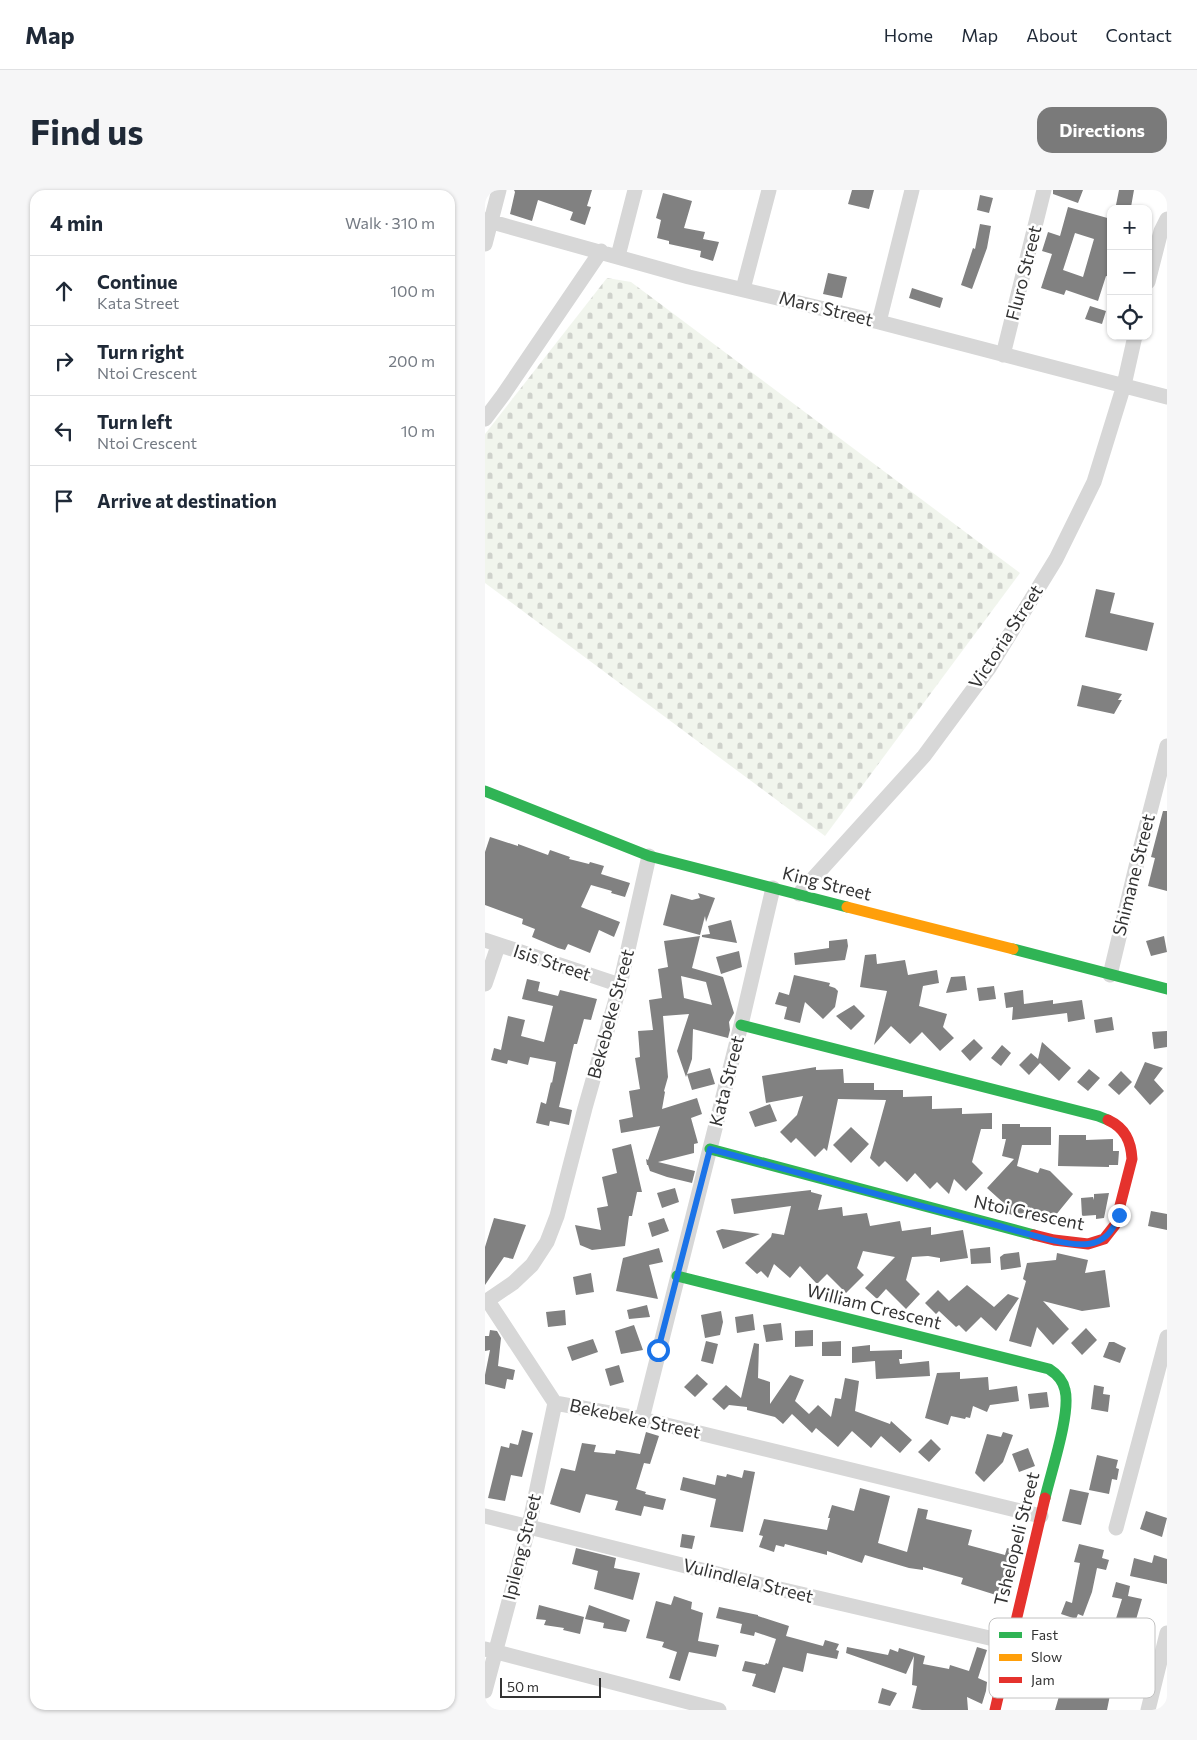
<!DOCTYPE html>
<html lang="en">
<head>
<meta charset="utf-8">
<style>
	:root { --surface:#fff; --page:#f6f6f7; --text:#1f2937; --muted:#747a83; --line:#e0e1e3; --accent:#7a7a7a }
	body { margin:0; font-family:Commissioner,sans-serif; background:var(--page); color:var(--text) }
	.controls { position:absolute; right:15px; top:15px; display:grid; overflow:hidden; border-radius:10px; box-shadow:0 1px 4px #0004 }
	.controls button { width:45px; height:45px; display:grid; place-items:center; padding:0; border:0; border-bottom:1px solid var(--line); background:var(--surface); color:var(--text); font:25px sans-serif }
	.scale { position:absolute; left:15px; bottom:12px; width:101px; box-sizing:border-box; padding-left:5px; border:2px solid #333; border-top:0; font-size:14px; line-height:18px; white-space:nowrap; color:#333; -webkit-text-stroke:4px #fff; paint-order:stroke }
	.stop { position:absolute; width:15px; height:15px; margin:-11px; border:4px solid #1a73e8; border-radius:50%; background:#fff }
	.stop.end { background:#1a73e8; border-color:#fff; box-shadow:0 1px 5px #0008 }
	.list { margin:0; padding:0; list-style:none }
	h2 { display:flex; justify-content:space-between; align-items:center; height:65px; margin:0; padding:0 20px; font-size:21px }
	h2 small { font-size:16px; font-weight:400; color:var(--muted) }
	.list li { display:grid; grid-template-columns:32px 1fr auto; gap:15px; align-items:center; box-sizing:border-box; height:70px; padding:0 20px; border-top:1px solid var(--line) }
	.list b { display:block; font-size:19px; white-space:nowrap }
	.list p { margin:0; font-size:16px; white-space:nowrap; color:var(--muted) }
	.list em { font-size:16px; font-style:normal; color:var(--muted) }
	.icon { flex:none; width:28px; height:28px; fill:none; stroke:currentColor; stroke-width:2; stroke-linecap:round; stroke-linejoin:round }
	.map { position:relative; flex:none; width:682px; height:1520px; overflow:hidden; border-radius:15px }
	header { display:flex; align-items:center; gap:30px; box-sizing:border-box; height:70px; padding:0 25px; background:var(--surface); border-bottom:1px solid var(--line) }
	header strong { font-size:24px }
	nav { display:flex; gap:28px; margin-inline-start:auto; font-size:18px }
	.intro { display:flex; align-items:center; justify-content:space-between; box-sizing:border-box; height:120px; padding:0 30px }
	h1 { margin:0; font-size:35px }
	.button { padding:12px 22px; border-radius:15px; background:var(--accent); color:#fff; font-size:18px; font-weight:700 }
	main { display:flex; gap:30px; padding:0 30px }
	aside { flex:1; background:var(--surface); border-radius:15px; box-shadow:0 1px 4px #0004 }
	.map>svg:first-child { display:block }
	.cemetery { fill:url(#cemetery-stones) }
	.building { fill:#818181; fill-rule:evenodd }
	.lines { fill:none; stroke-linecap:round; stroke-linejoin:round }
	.street { stroke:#d7d7d7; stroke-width:15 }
	.fast { stroke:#30b455; stroke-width:11 }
	.slow { stroke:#ff9f0a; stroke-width:11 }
	.jam { stroke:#e5322d; stroke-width:11 }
	.route { stroke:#1a73e8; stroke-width:6 }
	.labels { text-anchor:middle; stroke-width:5; stroke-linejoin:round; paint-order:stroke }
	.street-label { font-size:18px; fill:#333; stroke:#fff }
	.key { fill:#fff; stroke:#c2c2c2; stroke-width:1 }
	.key-label { font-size:14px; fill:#333 }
</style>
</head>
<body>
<header>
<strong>Map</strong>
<nav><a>Home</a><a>Map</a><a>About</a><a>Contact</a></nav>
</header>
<div class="intro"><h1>Find us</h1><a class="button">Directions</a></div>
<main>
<aside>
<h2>4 min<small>Walk · 310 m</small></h2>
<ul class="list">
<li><svg class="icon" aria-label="ahead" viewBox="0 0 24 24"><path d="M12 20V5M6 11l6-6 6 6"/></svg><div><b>Continue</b><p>Kata Street</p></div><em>100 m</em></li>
<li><svg class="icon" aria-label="right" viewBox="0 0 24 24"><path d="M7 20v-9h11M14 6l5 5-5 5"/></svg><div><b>Turn right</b><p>Ntoi Crescent</p></div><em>200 m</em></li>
<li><svg class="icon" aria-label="left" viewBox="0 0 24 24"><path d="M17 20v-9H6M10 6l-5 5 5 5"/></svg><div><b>Turn left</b><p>Ntoi Crescent</p></div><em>10 m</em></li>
<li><svg class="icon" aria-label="arrive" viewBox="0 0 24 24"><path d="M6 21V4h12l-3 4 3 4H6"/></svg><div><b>Arrive at destination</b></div></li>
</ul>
</aside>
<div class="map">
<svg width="682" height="1520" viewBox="0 0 682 1520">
	<defs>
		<pattern id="cemetery-stones" width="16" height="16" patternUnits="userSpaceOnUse" patternTransform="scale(1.25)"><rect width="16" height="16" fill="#f1f5ed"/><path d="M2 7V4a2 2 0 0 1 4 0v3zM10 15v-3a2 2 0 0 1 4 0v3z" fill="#cfd2cc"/></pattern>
	</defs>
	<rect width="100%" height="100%" fill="#fff"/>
	<path class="cemetery" d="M122,88l24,4 389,291 -195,263 -340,-253v-149z"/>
	<path class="building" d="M29,0h78l-5,16 4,1 -6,18 -15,-5 3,-8 -35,-12 -6,21 -22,-7 5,-22z
		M367,0h22l-5,19 -21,-5z
		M568,0h30l-5,13 -25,-9z
		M634,0h15l-3,17 -15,-2z
		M178,3l29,8 -8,27 21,4 -2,7 16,3 -6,19 -13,-4 1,-6 -32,-7v-3l-12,-3 4,-18 -5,-2z
		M495,5l13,3 -4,15 -12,-3z
		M583,17l43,12v58l-5,-1 -8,25 -32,-11 -2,5 -23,-7 11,-34 -10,-3 6,-19 12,4zM590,43l19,6 -11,38 -20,-7z
		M495,34l11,2 -4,22 -15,41 -11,-4 12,-37 2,1z
		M343,83l19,4 -5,21 -19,-4z
		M427,98l31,10 -3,10 -31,-10z
		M605,116l16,5 -4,13 -17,-5z
		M611,399l19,4 -5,20 44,10 -7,28 -62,-14z
		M597,495l40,9 -4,6h4l-8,14 -37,-8z
		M678,621h4v80l-19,-5 7,-28 -4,-1z
		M5,647l28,9v-2l30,11 2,-5 20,7 -1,2 20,5 1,-2 14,4 -3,8 29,9 -5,14 -14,-4 1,-2 -21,-6 -10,22 39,15 -6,15 -15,-7 -9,23 -22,-9 -3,6 -7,-2 -26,-11 3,-8 -13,-5 1,-5 -38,-14v-53z
		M213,703l17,5 -9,24 -1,-6 -5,19 -37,-10 8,-31 21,6 8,-2z
		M246,730l6,23 -35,-6v-2l8,-1 -2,-8z
		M215,746l-8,32 31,9 11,36 -5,9 1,8 -2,8 -35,-9 -1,30 -6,18 -9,-26 12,-37 -26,2 5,61 -4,14 1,1 -3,17 35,-11 5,16 -11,4 7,25 -4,1v9l-36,9 37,9 -3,12 -25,-6 -17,-6 -2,-6h-1l-1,-6 2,1 12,-34 -39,7 -2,-13 14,-3 -4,-26 11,-2 -5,-31 5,-1 -2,-26 15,-1 -4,-30 13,-2 -4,-29 10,-2 -4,-26zM196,786l25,6 6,23 -28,-7z
		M679,746l3,16 -16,4 -5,-15z
		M362,749l1,7 -3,14 -50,5 -1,-12 35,-5v-7z
		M254,761l3,16 -21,7 -5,-17z
		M391,764l1,10 28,-4 3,15 29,-5 2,13 -16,3 -4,20 28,8 -4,13 11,11 -14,13 -18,-19 -12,12 -19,-18 -17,19 13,-54 -27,-4 5,-32z
		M309,785l36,8 -1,3 6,2 3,3 -3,16 -12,12 -18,-17 -5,21 -16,-4 3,-12 -12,-3 4,-12 10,3z
		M480,786l2,14 -21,3 5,-16z
		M42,789l13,3 -2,9 20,5 2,-6 37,9 -6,21 -7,-1 -7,25h-3l-15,63 13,3 -3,15 -19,-4 -1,5 -13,-3 5,-21 5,2 5,-22 1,1 4,-21 -26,-5 -2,8 -20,-5 -1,4 -16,-4 3,-12 7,2 7,-34 17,4 -4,16 23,6 9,-36 -31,-7z
		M509,796l2,13 -17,2 -2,-13z
		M538,800l1,14 29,-4v4l29,-4 3,19 -17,3 -1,-9 -55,7 1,-13 -7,1 -2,-15z
		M369,815l11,11 -14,14 -15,-14z
		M627,827l2,13 -18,3 -2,-13z
		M682,841v16l-13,2 -2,-17z
		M489,849l9,9 -13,13 -9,-10z
		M557,852l29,26 -12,13 -19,-18 -11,12 -10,-10 12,-12 7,6z
		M517,855l9,8 -10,13 -10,-8z
		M660,872l18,6 -9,12 10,11 -14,14 -16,-18z
		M331,877v3l27,-1 1,14h30v7h29v7l29,-1v13l30,-1v6l30,-1v16h-11l-9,33 11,11 -17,18 -12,-12 -5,15 -12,-12 -7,7 -15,-16 -8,9 -22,-21 -6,6 -9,-9 16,-58 -48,-1 -11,52 -3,-3 -9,9 -19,-19 -5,5 -11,-11 17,-17 6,-19 -37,7 -4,-27z
		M225,878l5,16 -23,6 -5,-16z
		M604,879l11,9 -12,13 -11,-9z
		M636,881l11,11 -13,13 -11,-10z
		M285,914l7,17 -22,6 -6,-15z
		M517,934h18v3h31v18h-29l-5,21 21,7 2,-5 10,3 23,23 -18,22 -3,8 -22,-7 -1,3 -23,-7 2,-6 -21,-19 27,-29 -12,-3 4,-17h-4z
		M366,937l18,17 -18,19 -18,-18z
		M574,945h27v5l27,-1v12h6l-1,14h-9v2l-51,-1z
		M146,954l11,48h-5l-5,24h-3l-4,30 -33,4 -12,-5 -5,-20 26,5 -4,-22 11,-2 -6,-29 15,-4 -5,-24z
		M190,998l4,14 -17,6 -5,-15z
		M326,1000v2l11,3 -4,15 24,-3 1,9 24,-3 3,13 30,-5 2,10 29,-4v8l32,-5 5,28 -28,4v-4l-12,-2 -16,1 -6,23 14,14 -14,15 -20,-20 -9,10 -12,-11 30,-31 -32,-6 -6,17 7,7 -18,18 -19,-19 -10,10 -17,-18 -10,12 -16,-14 -6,14 -7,-7 -4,3 -12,-11 26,-26 1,-4 12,2 7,-29 -57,8 -3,-15z
		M624,1003l-5,25 -8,1v-4l-14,1 -1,-18 12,-1 1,3v-6z
		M666,1021l16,3v16l-19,-4z
		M9,1028l32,7 -13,34 -9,-2 -19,28v-38z
		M179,1028l5,13 -17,6 -4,-14z
		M237,1039l38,5 -37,15 -7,-18z
		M505,1057l1,16 -20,1 -1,-15z
		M174,1058l4,14 -14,3 9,34 -42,-8 7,-33z
		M534,1062l2,15 -20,3 -1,-13 4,-3z
		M572,1063l31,7 -3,13 20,-3 5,37 -28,4 -39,-10 26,28 -16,16 -16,-18 -6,20 -22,-6 17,-60 -3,-2 4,-16 29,-3z
		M106,1083l3,19 -18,3 -3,-18z
		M482,1095l27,22 14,-13 11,4 -23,33 -15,-14 -15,15 -7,-7 -3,2 -17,-16 -3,3 -11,-11 13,-13 11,11z
		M162,1115l3,12 -21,2 -2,-9z
		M80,1120l1,15 -18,2 -2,-15z
		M236,1121l2,11 -3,13 -15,3 -4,-23z
		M268,1124l2,16 -18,3 -2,-16z
		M296,1133l2,17 -17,2 -3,-17z
		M149,1135l9,25 -22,4 -6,-23z
		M601,1138l11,12 -15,15 -11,-12z
		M5,1140l7,1 4,7 -3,28 17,4 -2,10 -6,-1 -2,10 -20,-5v-9l5,-25 -5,1v-15h4z
		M328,1140v16l-18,1v-16z
		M108,1149l5,13 -26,9 -5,-14z
		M221,1151l12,3 -5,20 -12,-3z
		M356,1151v15h-19v-14z
		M624,1152h5l12,6 -6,15 -17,-6z
		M269,1153l5,1 -1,34 12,4v22l20,-29 14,5 -9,21 14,13 9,-9 13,12 4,-19 6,1 4,-21 14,3 -4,30 35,13 1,-3 21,19 -12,13 -19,-17 -10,12 -19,-17 -14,16 -22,-19 -4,5 -20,-19 -9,10 -8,-7 -28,-7v-3l-18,-2 -5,5 -12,-11 14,-14 15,13z
		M385,1155v6l32,-1v9h-3l1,5 29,-3 1,15 -54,3 -1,-18 -23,2v-16z
		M134,1175l5,17 -14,4 -5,-17z
		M475,1182v7l28,-2 1,13 28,-4 2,15 -29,4 -3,7 -14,-6 -3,12 -4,-1 -1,2 -14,-3 -3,9 -23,-7 12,-45z
		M212,1184l11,10 -13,13 -11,-10z
		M609,1195l10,2 -1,7 7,1 -2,17 -17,-3z
		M562,1202l2,15 -19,2 -2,-15z
		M37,1240l11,3 -11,44 -11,-2 -6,26 -17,-3 13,-52 8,2 1,-5 8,2z
		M161,1242l13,4 -9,28 -6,-1 -8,26 10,3 -1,2 21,5 -3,11 -19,-4 -3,10 -26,-6 3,-9 -32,-7 -6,19 -30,-9 11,-36 14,3 7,-28 14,2 -2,7 21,2 1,-4 24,4z
		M518,1242l10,3 -10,27 -19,20 -9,-9 12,-39 14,3z
		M446,1249l10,10 -12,13 -11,-10z
		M543,1258l7,18 -16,6 -7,-18z
		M612,1265l21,5 -2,8 3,1 -2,11 -5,-1 -3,15 -20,-4z
		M259,1280l11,2 -12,60 -33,-5 6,-28 -36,-9 3,-13 32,8 2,-10 9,2 1,-3 15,4z
		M375,1298l30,8 -12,47 29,9 11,-44 10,2 -2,9 46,11 -4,15 37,10 2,-7 12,4 -11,42 -5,-1 -1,2 -5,-2 -1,2 -35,-11 2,-6 -40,-11v3l-14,-2 -44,-13 -3,8 -35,-12v4l-42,-11 -1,3 -8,-2 -2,7 -15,-5 4,-11 -4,-1 5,-16 63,11 3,-12h-2l4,-13 22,6z
		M585,1299l19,4 -8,32 -19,-4z
		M661,1321l21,7 -5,19 -22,-8z
		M197,1344l13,2 -3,13 -12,-2z
		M594,1354l25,6 -2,8 7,2 -3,10 -9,-2 -5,24 -9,24 -5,-2 -2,5 -15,-5 5,-13 6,2 8,-40 -6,-1z
		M91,1358l40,10 -2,10 26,5 -7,27 -39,-11 4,-18 -26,-7z
		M669,1365l13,4v25l-37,-8 4,-18 18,5z
		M631,1392l14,4 -2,10 14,3 -9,31 -19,-5 8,-26 -10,-2z
		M189,1406l18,6 -1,7 12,4 -5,28 21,4 -3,12 -27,-5 -9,29 -11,-3 8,-26 -15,-5 2,-5 -18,-4 10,-37 15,4z
		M54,1415l45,12 -4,17 -17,-4 1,-2 -20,-3 2,-5 -10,-1z
		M104,1415l41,15 -4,12 -23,-4 1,-5 -19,-4z
		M234,1417l39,8v1l31,10 -3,10 37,10 2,-6 14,4 -3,6 3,1 -2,8 -30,-6 -4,19 -20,-5 -8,26 -23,-7 4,-12 -14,-3 3,-10 20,4 1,-2 2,1 8,-25 -21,-7 -1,4 -14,-3 2,-9 -26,-6z
		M551,1456h9l34,11 -9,14 -4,13 22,7 9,-27 21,5 -6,21h-1l-4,20h-52l7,-24 -18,-4 2,-8 -12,-3 2,-5 -5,-1z
		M362,1457l41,8 2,-6 8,3 1,-4 26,8 -2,8 26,5 1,-4 19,6 8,-24 10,3 -9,28 9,4 -1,9 -4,13 -15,-7 1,13h-46l-10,-2 5,-22 -5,-1 2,-29 -8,18 -60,-21z
		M397,1498l15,5 -7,13 -12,-3z"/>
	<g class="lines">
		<path class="street" d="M0,30l204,57 190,45 288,75
			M0,54l14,-54
			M133,66l17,-66
			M663,92l13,-51 6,-12
			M258,99l26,-99
			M394,132l33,-132
			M518,165l41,-165
			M0,229l18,-24 98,-144
			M314,704l125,-138 65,-88 67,-109 38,-77 30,-97 11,-49
			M0,750l135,45
			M625,785l30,-125 27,-104
			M0,794l13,-38
			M3,1111l67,102 87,16 399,97
			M0,1112l28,-19 19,-18 15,-23 10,-26 28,-108 35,-123 29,-129
			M157,1229l99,-394 32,-137
			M0,1326l273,68 253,59
			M631,1338l51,-191
			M0,1459l234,61
			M0,1501l44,-165 26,-123
			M663,1520l19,-77"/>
		<path class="fast" d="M0,601l164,65 198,51
			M528,759l154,40
			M256,835l357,91 10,4
			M225,959l324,86
			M192,1086l372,93c8,5 14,11 16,21 6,23 -14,82 -20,108"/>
		<path class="slow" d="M362,717l166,42"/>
		<path class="jam" d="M549,1045l20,5 34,4 16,-5 11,-14 17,-66c-1,-18 -7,-31 -24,-39
			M510,1520l50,-212"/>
	</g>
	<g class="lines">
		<path class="route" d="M173,1160l52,-201c94,25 188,52 282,75 24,6 73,23 96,20 18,-2 26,-15 31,-29"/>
	</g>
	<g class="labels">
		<g class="street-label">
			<text transform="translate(539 83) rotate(-76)" y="6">Fluro Street</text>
			<text transform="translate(341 119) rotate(14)" y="6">Mars Street</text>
			<text transform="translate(521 447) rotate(-57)" y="6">Victoria Street</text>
			<text transform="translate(649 685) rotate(-76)" y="6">Shimane Street</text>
			<text transform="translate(342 694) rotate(14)" y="6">King Street</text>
			<text transform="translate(67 773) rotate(18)" y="6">Isis Street</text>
			<text transform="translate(126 824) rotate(-75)" y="6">Bekebeke Street</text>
			<text transform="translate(242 891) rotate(-76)" y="6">Kata Street</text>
			<text transform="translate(544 1023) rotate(12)" y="6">Ntoi Crescent</text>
			<text transform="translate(389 1117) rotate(14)" y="6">William Crescent</text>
			<text transform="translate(150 1229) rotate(12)" y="6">Bekebeke Street</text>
			<text transform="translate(532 1349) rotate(-76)" y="6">Tshelopeli Street</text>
			<text transform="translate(37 1357) rotate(-76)" y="6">Ipileng Street</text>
			<text transform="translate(263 1391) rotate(14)" y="6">Vulindlela Street</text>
		</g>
	</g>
	<rect x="504" y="1428" width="166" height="80" rx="8" class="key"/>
	<rect x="514" y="1442" width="23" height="6" fill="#30b455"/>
	<rect x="514" y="1464" width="23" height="7" fill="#ff9f0a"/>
	<rect x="514" y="1487" width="23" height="6" fill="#e5322d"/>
	<g class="key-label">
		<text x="546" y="1450">Fast</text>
		<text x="546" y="1472">Slow</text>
		<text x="546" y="1495">Jam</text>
	</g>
</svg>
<div class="controls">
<button>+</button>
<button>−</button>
<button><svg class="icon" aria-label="locate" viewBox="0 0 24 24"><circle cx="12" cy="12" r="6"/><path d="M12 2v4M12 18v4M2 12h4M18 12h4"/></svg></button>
</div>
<div class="scale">50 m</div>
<div class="stop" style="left:173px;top:1160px"></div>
<div class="stop end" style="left:634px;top:1025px"></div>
</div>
</main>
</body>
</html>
